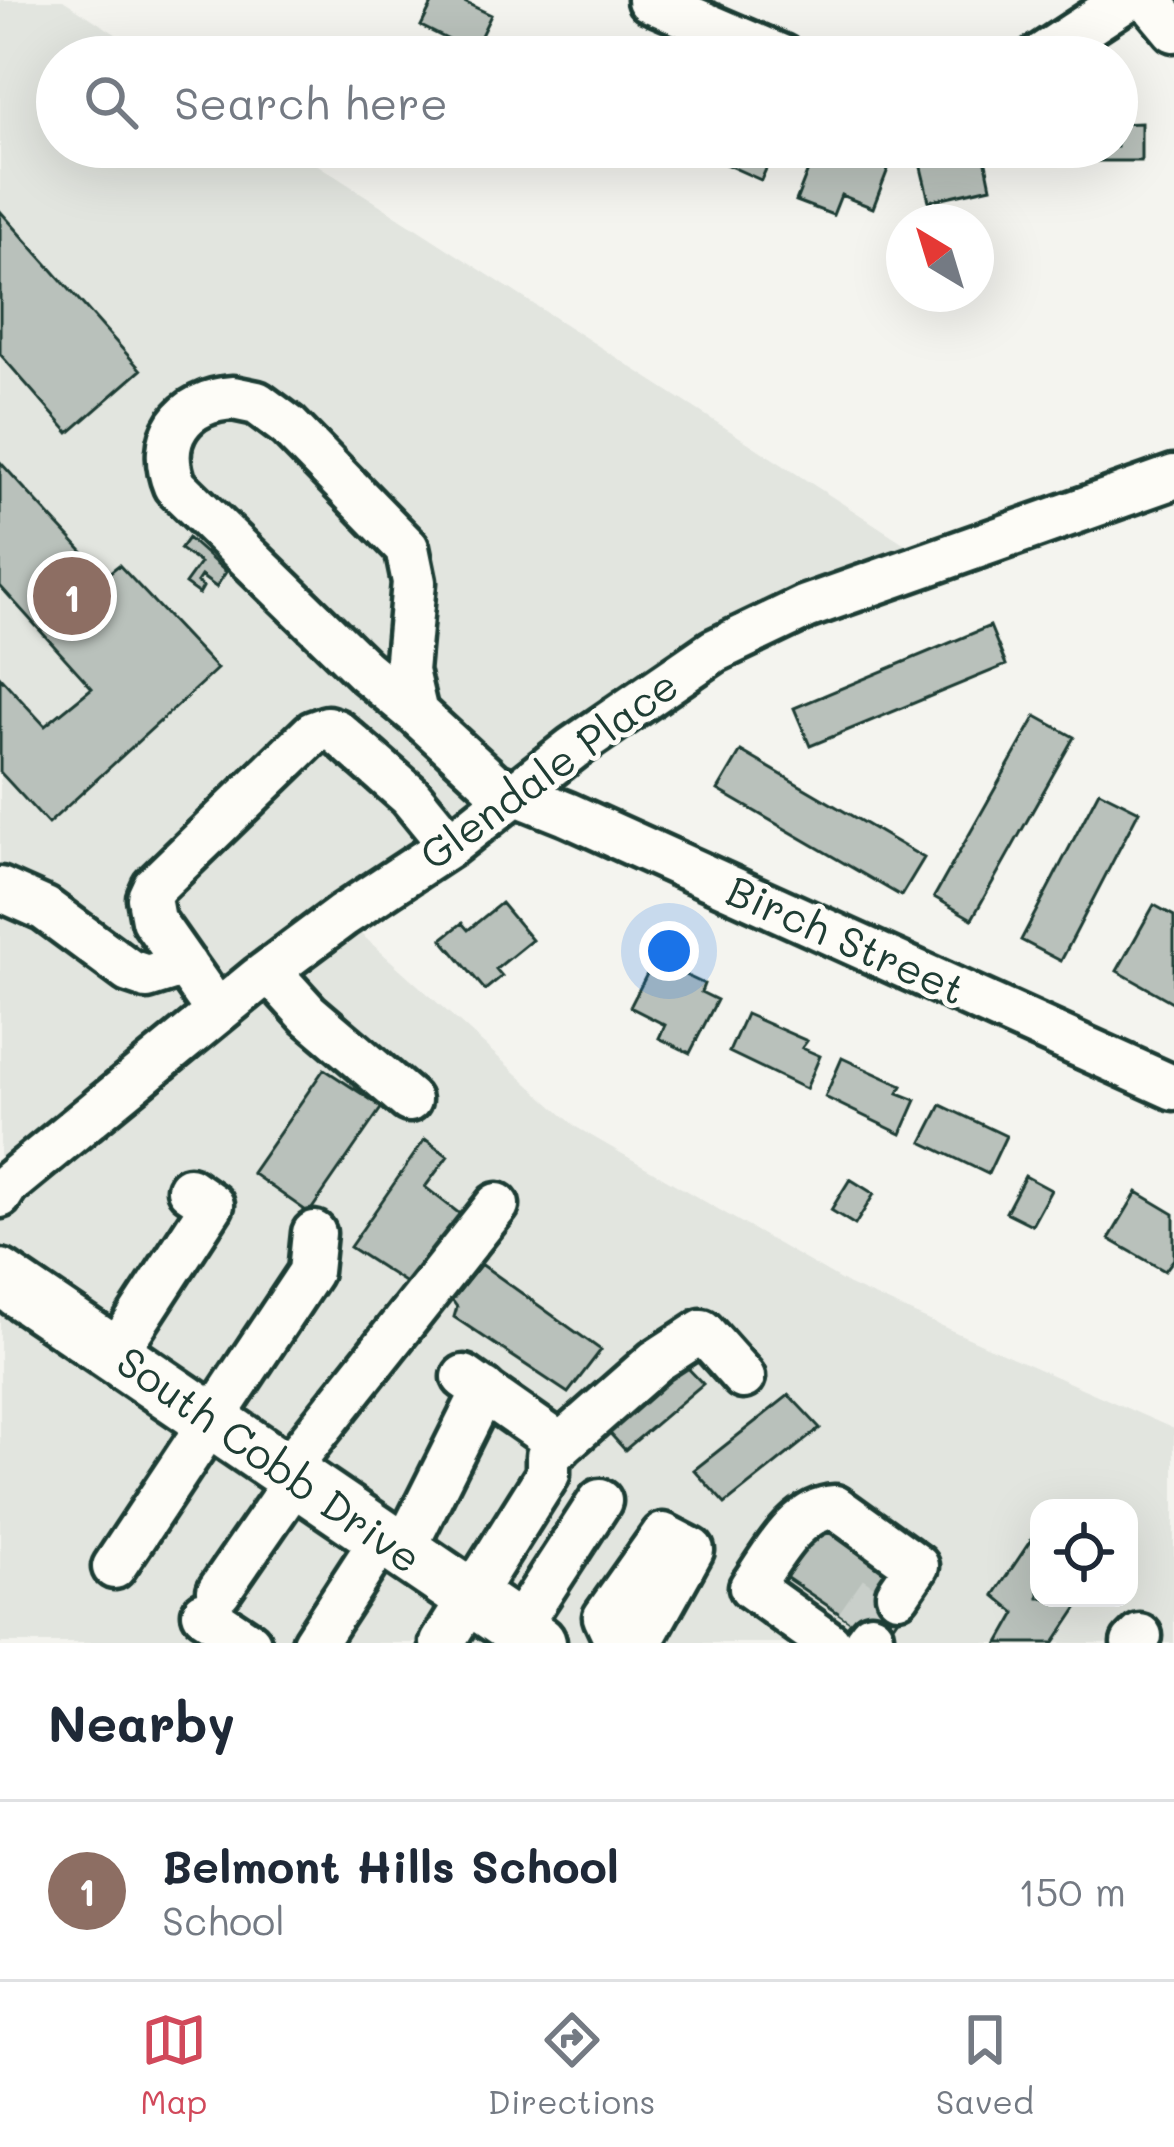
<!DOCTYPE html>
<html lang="en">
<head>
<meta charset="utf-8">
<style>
	:root { --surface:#fff; --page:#f6f6f7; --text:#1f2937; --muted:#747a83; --line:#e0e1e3; --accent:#d1495b }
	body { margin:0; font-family:Mali,sans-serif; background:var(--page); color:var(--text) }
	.controls { position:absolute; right:36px; bottom:36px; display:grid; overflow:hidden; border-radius:24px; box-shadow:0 12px 48px #0002 }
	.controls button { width:108px; height:108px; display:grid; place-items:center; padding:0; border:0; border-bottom:3px solid var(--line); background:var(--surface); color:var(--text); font:60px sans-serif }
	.compass { position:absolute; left:886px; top:204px; width:108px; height:108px; border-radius:50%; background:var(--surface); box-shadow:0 12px 48px #0002; rotate:322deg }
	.you { position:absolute; left:669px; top:951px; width:42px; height:42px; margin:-30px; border:9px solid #fff; border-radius:50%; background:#1a73e8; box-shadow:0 0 0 18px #1a73e833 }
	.badge { display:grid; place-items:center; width:78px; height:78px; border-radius:50%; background:var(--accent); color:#fff; font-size:39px; font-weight:700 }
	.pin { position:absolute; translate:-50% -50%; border:6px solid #fff; box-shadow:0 3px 12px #0006 }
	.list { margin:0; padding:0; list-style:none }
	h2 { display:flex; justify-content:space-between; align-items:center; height:156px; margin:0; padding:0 48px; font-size:51px }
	h2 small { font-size:39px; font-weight:400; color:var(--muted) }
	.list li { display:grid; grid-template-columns:78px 1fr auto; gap:36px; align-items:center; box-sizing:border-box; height:180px; padding:0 48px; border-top:3px solid var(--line) }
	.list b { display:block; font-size:45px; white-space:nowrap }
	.list p { margin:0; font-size:39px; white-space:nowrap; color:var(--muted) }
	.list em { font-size:39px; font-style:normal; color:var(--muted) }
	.icon { flex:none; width:66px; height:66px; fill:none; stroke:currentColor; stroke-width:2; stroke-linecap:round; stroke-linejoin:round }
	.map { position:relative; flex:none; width:1174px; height:1643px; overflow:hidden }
	.search { position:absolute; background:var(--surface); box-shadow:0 12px 48px #0002; left:36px; right:36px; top:36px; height:132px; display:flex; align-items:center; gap:30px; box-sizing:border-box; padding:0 42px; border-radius:66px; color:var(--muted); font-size:45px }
	.sheet { height:336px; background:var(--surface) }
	nav { display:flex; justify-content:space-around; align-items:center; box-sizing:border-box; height:168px; border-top:3px solid var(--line); background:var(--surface); font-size:33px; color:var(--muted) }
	nav a { display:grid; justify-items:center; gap:6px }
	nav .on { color:var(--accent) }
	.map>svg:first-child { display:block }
	.built { fill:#e2e5df; fill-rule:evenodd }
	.building { fill:#b9c1bb; stroke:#1f3d34; stroke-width:3 }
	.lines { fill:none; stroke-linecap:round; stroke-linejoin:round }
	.minor-tunnel { stroke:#c9cfca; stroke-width:42; stroke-dasharray:42 21; stroke-linecap:butt }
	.minor-casing { stroke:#1f3d34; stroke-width:51 }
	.major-casing { stroke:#1f3d34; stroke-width:63 }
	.minor { stroke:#fdfcf7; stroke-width:42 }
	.major { stroke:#fdfcf7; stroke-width:54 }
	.labels { text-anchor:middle; stroke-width:10; stroke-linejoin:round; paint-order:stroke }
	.street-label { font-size:42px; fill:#1f3d34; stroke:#fdfcf7 }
</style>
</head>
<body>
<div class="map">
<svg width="1174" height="1643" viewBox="0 0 1174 1643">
	<rect width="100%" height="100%" fill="#f4f4ef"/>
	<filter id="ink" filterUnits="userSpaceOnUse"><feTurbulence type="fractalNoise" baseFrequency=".00833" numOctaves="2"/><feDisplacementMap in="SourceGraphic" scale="24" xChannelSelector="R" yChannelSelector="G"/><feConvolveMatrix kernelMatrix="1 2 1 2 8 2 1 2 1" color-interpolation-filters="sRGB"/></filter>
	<g filter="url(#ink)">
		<path class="built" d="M0,0h63l88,57h-94v90h233l640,413 -124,47 -464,310 234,210 273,158 325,144v214h-1174zM1039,1508h90v90h-90z"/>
		<path class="building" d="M434,0h26l31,15 -18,37 -52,-26z
			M526,41l21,9 4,-7 33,14h-65z
			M1141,123v38h-100v-14h76v-23z
			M706,147h70l-15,33 -58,-26z
			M817,147h29l44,17 -17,44 -32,-13 -8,20 -37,-14z
			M983,148l8,39 -62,14 -9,-38z
			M0,211l141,159 -72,63 -69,-79z
			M0,462l105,114 14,-11 98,104 -169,155 -48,-52v-95l45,49 47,-38 -92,-102z
			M188,538l38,34 -10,15 -15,-11 -4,6 6,5 -4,7 -14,-10 15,-21 -20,-14z
			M990,626l16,39 -196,81 -16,-38z
			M1036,716l38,21 -102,182 -38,-22z
			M741,751l183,107 -23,38 -183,-106z
			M1099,791l40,20 -78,150 -40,-21z
			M501,903l31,37 -36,29 6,7 -17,14 -43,-51 20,-16 6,7z
			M1154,905l20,11v87l-57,-32z
			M650,968l18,9 4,-8 32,15 -3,8 16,8 -27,53 -31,-15 6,-13 -35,-18z
			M746,1014l61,27 -5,7 18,8 -14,33 -77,-37z
			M842,1058l60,28 -4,7 18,7 -15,34 -76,-37z
			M324,1069l58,38 -73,106 -57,-40z
			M941,1105l65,31 -18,38 -66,-32z
			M425,1139l23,17 -23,31 35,27 -48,73 -62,-40z
			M1025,1176l26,14 -19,35 -26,-13z
			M850,1179l24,15 -19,31 -24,-15z
			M1137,1192l37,22v45l-9,12 -56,-32z
			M481,1264l120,86 -33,43 -114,-76 3,-10 -5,-7z
			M682,1362l21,22 -78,66 -19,-21z
			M789,1395l31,33 -95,76 -31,-34z
			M824,1512l73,50 -17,20 29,20 -28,40 -100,-68z
			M1039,1528v70h45l-30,45h-55l17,-30 -22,-18z"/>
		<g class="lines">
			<path class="minor-tunnel" d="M856,1625l28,-40"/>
			<g class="minor-casing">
				<path id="minor" d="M649,0l133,57
					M1149,0l25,30
					M1039,57l87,-57
					M233,398l24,5 31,23 119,122 7,34 -8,89 10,42 -52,-43 -189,-184c-19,-47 7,-85 58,-88z
					M416,713l78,72 73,29 607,274
					M0,889l45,20 84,62 18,6 38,-12
					M269,971l39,43 101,86
					M217,1011l-64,-91 -4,-22 5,-11 159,-154 14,-5 9,3 74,65 40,49
					M0,1196l7,-11 252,-207 83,-62 108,-71 123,-97 141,-97 92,-44 368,-130
					M115,1354l97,-149 -23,-16
					M464,1377l97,68
					M286,1471l211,-266
					M402,1554l82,-164
					M114,1567l196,-295 4,-39
					M219,1591l78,-113
					M204,1613l45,30
					M517,1629l83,-128
					M314,1643l69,-106
					M442,1643l106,-169v-18l108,-95 46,-30 41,46
					M617,1643l-12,-26 58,-82 29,15 -48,86 -22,7
					M829,1643l-78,-56c21,-29 44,-78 84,-80l82,59 -19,28
					M865,1643l6,-8
					M1133,1643l7,-7"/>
			</g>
			<g class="major-casing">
				<path id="major" d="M0,1277l538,366"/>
			</g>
			<use href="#minor" class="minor"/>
			<use href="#major" class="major"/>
		</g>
	</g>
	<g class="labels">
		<g class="street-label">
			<text transform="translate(549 770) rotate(-36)" y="15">Glendale Place</text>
			<text transform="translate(846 940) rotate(24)" y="15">Birch Street</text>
			<text transform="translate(269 1460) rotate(35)" y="15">South Cobb Drive</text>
		</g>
	</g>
</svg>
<div class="controls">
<button><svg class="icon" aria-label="locate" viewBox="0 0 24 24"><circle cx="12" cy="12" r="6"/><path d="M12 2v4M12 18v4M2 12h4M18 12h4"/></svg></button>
</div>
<svg class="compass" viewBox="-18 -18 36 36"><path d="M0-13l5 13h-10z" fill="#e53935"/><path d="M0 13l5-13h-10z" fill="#747a83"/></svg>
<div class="you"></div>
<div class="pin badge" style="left:72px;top:596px;background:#8d6e63">1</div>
<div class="search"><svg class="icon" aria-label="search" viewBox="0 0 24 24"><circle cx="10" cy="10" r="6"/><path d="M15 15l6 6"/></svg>Search here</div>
</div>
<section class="sheet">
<h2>Nearby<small></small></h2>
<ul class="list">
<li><span class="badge" style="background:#8d6e63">1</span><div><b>Belmont Hills School</b><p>School</p></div><em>150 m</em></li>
</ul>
</section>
<nav>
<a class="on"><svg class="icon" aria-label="map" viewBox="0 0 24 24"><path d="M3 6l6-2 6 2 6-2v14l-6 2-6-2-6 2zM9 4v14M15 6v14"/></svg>Map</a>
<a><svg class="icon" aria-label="directions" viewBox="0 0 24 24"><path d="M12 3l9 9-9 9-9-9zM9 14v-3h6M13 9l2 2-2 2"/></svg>Directions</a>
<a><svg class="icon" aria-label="saved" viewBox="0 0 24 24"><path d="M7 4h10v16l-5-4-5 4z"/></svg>Saved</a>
</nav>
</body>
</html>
